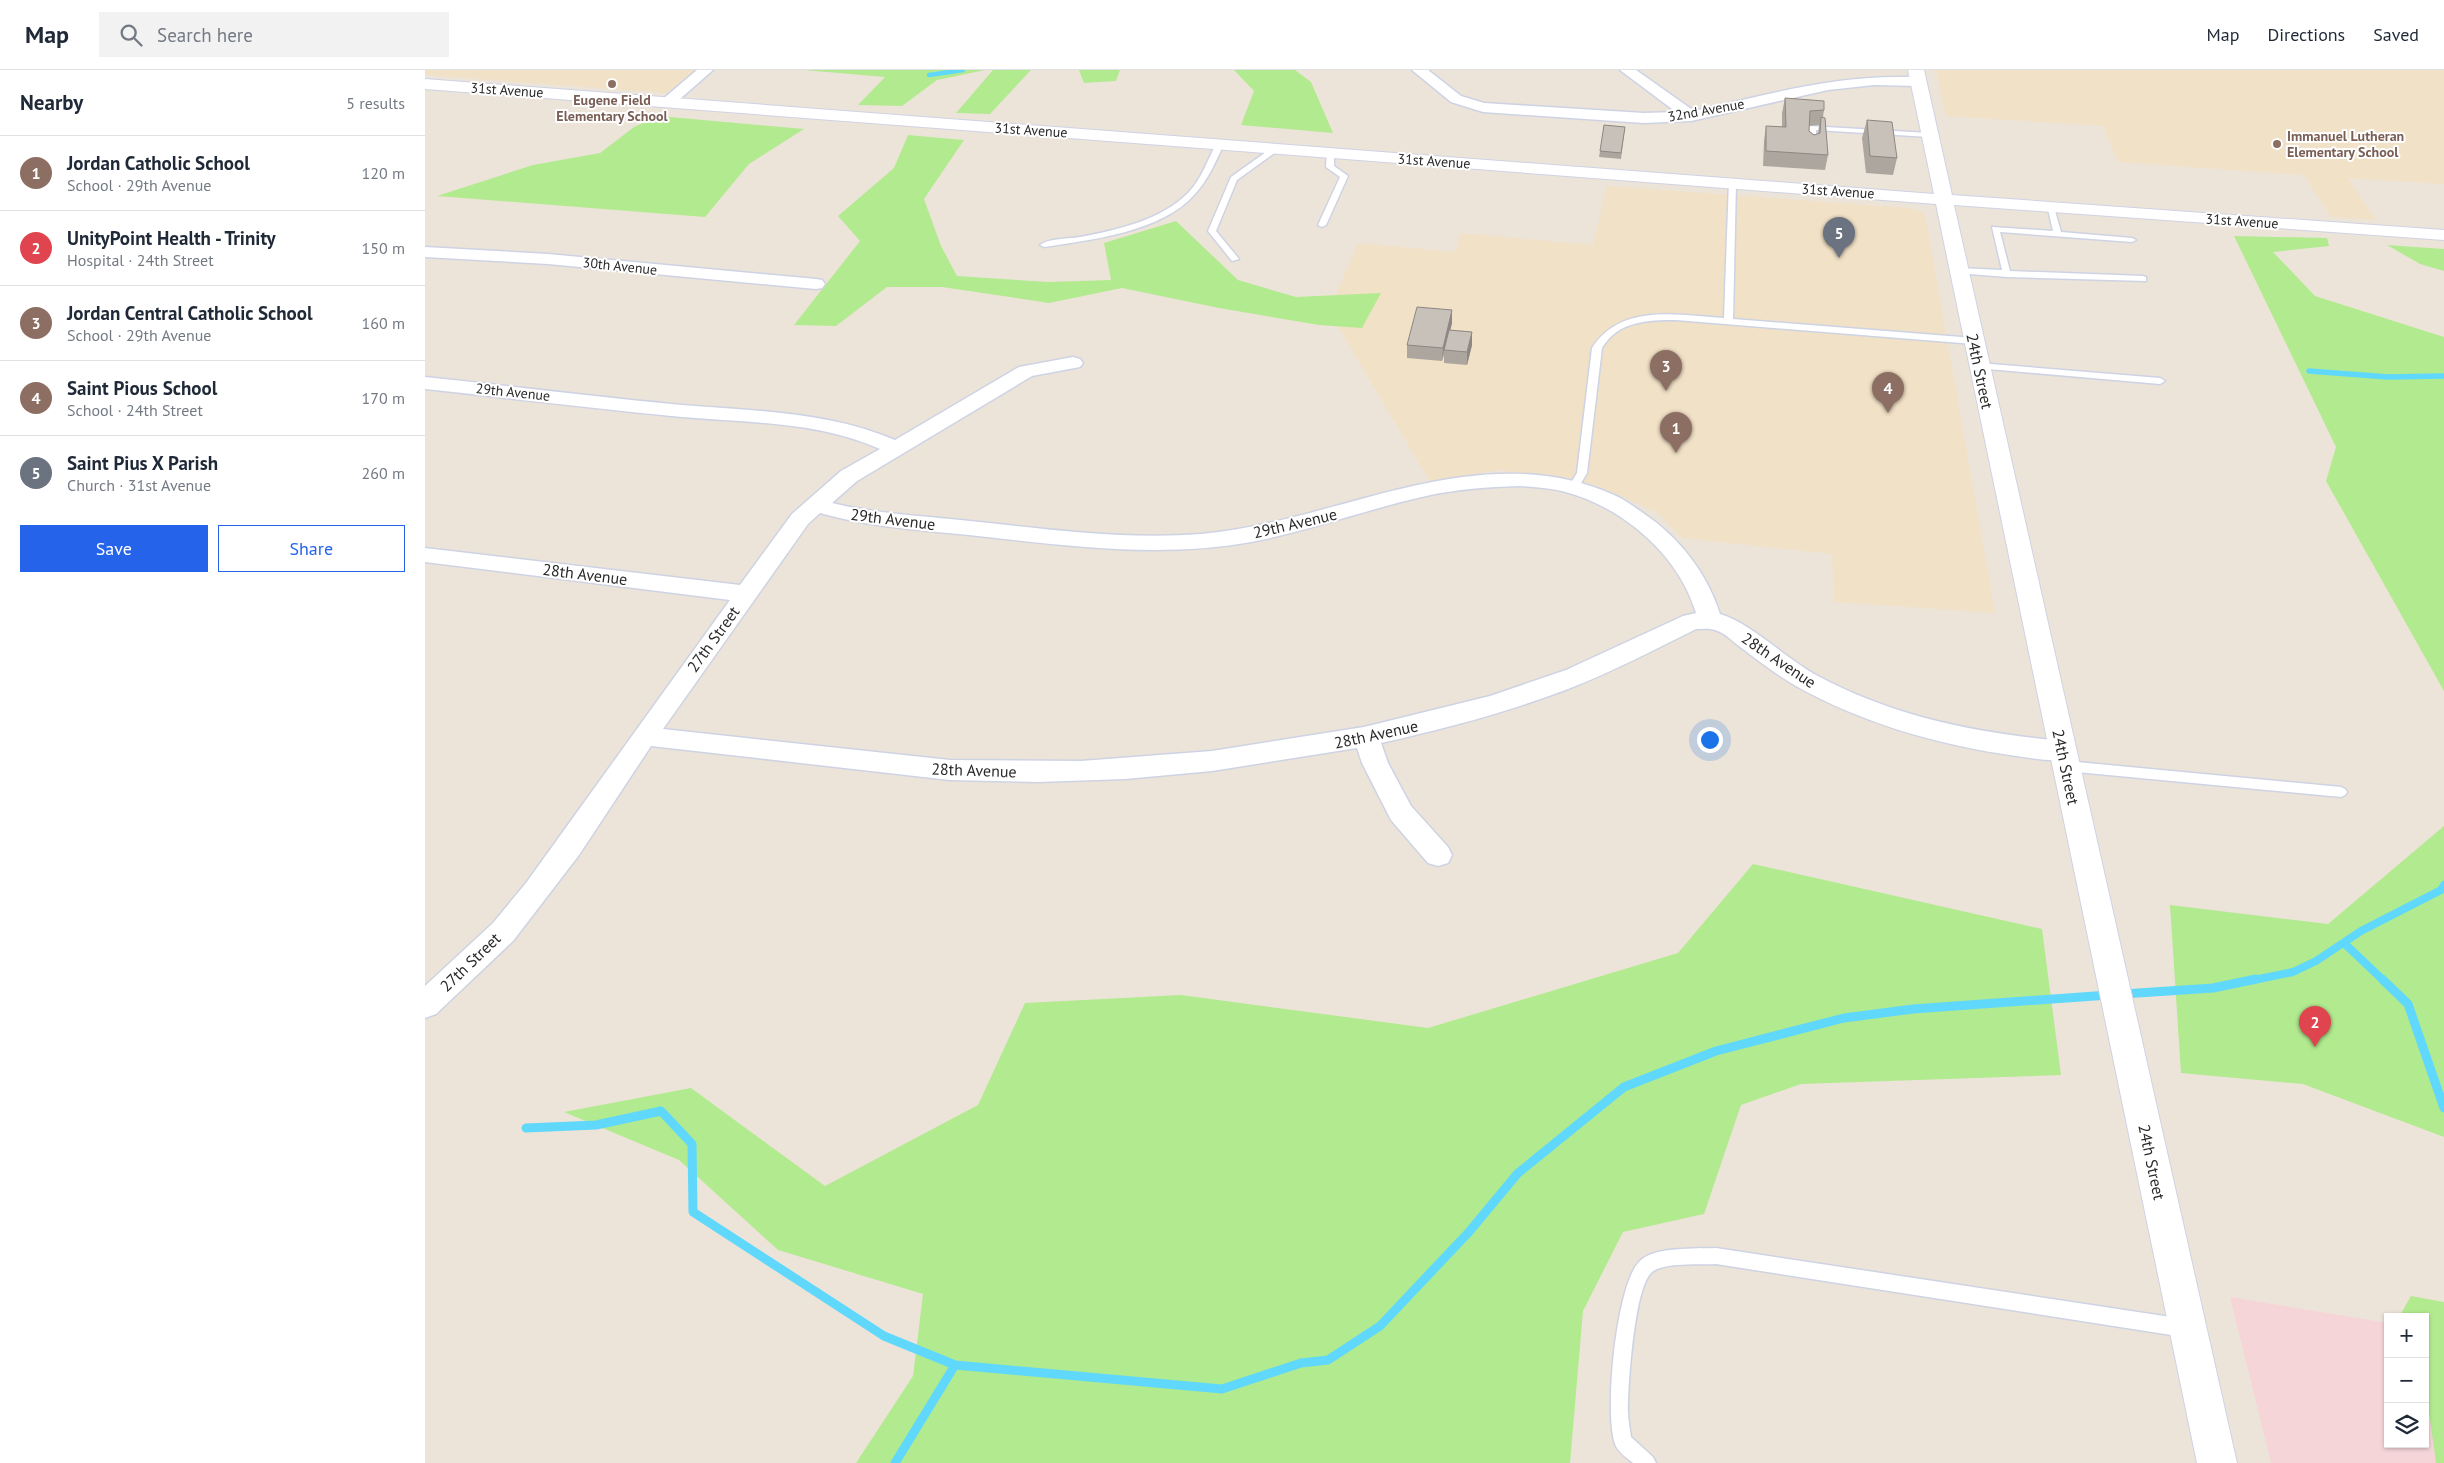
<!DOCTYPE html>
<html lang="en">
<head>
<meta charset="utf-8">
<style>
	:root { --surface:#fff; --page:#f2f2f3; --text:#1f2937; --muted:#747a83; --line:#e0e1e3; --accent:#2563eb }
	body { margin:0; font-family:"PT Sans",sans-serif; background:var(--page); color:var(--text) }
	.controls { position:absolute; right:15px; bottom:15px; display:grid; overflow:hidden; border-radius:0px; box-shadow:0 1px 4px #0004 }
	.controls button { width:45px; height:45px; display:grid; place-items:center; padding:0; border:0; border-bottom:1px solid var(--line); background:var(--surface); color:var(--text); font:25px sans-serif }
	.you { position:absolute; left:1284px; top:669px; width:18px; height:18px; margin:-12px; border:4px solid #fff; border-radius:50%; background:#1a73e8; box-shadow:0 0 0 8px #1a73e833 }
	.badge { display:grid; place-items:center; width:32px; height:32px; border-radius:50%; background:var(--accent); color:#fff; font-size:16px; font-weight:700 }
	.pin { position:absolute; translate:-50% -41px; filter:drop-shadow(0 1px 2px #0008) }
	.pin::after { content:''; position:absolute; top:26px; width:18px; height:15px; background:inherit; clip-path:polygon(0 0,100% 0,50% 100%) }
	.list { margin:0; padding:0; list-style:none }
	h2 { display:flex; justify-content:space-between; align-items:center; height:65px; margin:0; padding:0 20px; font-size:21px }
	h2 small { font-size:16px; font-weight:400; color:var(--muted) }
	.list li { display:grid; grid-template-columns:32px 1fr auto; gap:15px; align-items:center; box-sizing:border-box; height:75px; padding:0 20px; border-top:1px solid var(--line) }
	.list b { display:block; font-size:19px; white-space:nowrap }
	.list p { margin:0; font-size:16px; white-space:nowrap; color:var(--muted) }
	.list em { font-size:16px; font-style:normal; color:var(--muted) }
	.actions { display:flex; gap:10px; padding:15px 20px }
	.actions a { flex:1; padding:11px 0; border:1px solid var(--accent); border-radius:0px; text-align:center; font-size:18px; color:var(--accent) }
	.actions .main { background:var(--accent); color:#fff }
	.icon { flex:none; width:28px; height:28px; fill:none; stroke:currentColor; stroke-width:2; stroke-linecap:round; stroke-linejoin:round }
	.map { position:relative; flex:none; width:2019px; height:1393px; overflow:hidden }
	header { display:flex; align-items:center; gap:30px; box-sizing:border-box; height:70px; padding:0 25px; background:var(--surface); border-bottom:1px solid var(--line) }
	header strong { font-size:24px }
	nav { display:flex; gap:28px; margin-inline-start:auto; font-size:18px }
	.search { width:350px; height:45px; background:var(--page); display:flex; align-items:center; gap:12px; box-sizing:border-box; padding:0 18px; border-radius:0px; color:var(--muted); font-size:19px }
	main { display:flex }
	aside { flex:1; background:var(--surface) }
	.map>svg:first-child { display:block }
	.education { fill:#f1e1c6 }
	.medical { fill:#f5d5d8 }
	.green { fill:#b2ea8f }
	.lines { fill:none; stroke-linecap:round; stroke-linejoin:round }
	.stream-far3 { stroke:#60d8fb; stroke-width:4.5 }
	.stream-far2 { stroke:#60d8fb; stroke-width:5.5 }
	.stream-far1 { stroke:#60d8fb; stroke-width:8 }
	.stream { stroke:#60d8fb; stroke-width:9 }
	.service-casing { stroke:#ced3e4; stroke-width:3 }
	.minor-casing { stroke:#ced3e4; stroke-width:3 }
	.tertiary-casing { stroke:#ced3e4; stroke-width:2 }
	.service { fill:#fff; fill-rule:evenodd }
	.minor { fill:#fff; fill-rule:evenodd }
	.tertiary { fill:#fff; fill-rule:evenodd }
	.wall { fill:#aca69f; fill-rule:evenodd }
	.shaded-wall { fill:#8c8782 }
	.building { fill:#c8c1b9; stroke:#8c8782 }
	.education-dot { fill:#8d6e63; stroke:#fff; stroke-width:2 }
	.labels { text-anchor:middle; stroke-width:4; stroke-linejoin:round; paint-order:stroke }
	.far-street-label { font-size:14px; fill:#292929; stroke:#fff }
	.far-education-label { font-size:14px; font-weight:bold; fill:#785e54; stroke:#fff }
	.street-label { font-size:16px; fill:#292929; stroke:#fff }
</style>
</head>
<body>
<header>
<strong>Map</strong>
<div class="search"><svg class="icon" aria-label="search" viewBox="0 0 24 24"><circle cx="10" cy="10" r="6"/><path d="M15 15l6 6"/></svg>Search here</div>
<nav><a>Map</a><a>Directions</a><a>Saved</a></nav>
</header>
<main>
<aside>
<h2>Nearby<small>5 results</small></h2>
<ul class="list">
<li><span class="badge" style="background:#8d6e63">1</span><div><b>Jordan Catholic School</b><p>School · 29th Avenue</p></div><em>120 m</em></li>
<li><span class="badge" style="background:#e0444e">2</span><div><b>UnityPoint Health - Trinity</b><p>Hospital · 24th Street</p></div><em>150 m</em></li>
<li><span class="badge" style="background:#8d6e63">3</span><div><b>Jordan Central Catholic School</b><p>School · 29th Avenue</p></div><em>160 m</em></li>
<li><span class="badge" style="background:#8d6e63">4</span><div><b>Saint Pious School</b><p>School · 24th Street</p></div><em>170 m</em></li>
<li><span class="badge" style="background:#6b7280">5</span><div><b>Saint Pius X Parish</b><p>Church · 31st Avenue</p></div><em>260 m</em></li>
</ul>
<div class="actions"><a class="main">Save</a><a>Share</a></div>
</aside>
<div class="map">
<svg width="2019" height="1393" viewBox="0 0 2019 1393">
	<rect width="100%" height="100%" fill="#ede4d9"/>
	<path class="education" d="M0,0h271l-29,23 -242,-18z
		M1511,0h508v114l-96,-6 28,42 -45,-3 -27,-42 -186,-13 -15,-36 -157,-10z
		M1182,116l303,22 15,6 70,399 -161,-11 -2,-48 -150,-16 -24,-25 -64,-29 -95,-14 -69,12 -101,-171 29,-68 97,9 6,-19 132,12z"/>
	<path class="medical" d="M1805,1227l158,26v121h37v-114l19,133h-173z"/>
	<path class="green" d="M379,0h181l-48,10 -35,26 -44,-1 27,-28z
		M568,0h38l-41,44 -34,-1z
		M654,0h41l-4,11 -32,2z
		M809,0h61l16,12 22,51 -92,-8 13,-34z
		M234,46l145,13 -55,35 -44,53 -268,-21 96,-31 67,-12 34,-26z
		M483,65l56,5 -40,59 17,47 16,30 91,6 63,-2 -7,-37 72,-22 62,59 58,17 85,-4 -19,35 -43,-3 -100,-17 -97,-20 -73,15 -107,-16h-55l-51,39 -42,-1 66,-84 -22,-25 56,-48z
		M1809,166l93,2 2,8 -56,6 42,44 129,41v354l-118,-210 10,-34z
		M1962,175l57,4v22l-24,-7z
		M2019,756v311l-141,-53 -122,-11 -11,-168 158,19z
		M1328,794l289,65 19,146 -260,9 -60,21 -37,109 -81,18 -40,79 -13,152h-714l57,-87 10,-82 -145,-44 -99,-90 -115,-48 127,-24 134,98 153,-81 47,-102 156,-8 247,33 250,-75z
		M1986,1226l33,6v161h-8l-8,-59 -3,-4v-83h-26z"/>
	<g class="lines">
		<path class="stream-far3" d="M504,5l34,-5"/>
		<path class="stream-far2" d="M1884,301l79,6 56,-1"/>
		<path class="stream-far1" d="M1919,873l40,38
			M1824,911l44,-9 23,-11 45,-30 80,-41 3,-5"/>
		<path class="stream" d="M1957,909l26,25 36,104
			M1698,924l90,-6 43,-9
			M101,1058l70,-3 65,-14 31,33 1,68 191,124 71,29
			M470,1393l60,-98 267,24 79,-26 27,-3 52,-34 88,-93 49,-59 107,-87 92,-36 128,-33 69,-9 196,-14"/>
		<g class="service-casing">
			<path id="service" d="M1384,56l120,7 4,2 -4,2 -113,-7v16l-4,2 -4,-2z
				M792,72l7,2c-8,17 -16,36 -29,50 -33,38 -104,46 -151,53l-4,-2c9,-7 29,-6 40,-8 37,-7 82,-17 109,-45 13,-14 19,-33 28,-50z
				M848,77l7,2 -43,31 -21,51 23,28 -7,2 -24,-30 23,-54z
				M902,81l7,2v13l14,10 -22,49 -4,2 -4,-2 22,-48 -14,-10z
				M1304,111l7,2 -3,136 241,19 5,3 -5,3 -298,-24c-29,0 -58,1 -74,28l-15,125 -9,15h-8l-1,-2 8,-13 15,-125c29,-45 86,-33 132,-30z
				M1622,135l7,2 7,25 71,6 4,2 -4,2 -132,-10 10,39 133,5 3,1v4l-139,-4 -51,-4v-4l3,-1 43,2 -10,-43 61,4z
				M1554,293l181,15 5,3 -5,3 -184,-16v-4z
				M1641,691l275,26 4,2 2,3 -2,3 -4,2 -275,-26 -6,-5z
				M1291,1178l468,71 6,3 3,6 -3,6 -6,3 -468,-73c-15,1 -52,-2 -64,8 -18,15 -24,114 -24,139 0,9 2,18 3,26l22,20 3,6h-23c-6,-5 -15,-11 -18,-19 -11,-31 1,-158 24,-182 14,-16 57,-13 77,-14z"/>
		</g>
		<g class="minor-casing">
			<path id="minor" d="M272,0h16l-40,35h-10l-2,-3 2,-3z
				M987,0h16l33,26 23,7 160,10 32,-1 -56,-42h16l58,41c68,-15 137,-35 207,-34 8,0 20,-2 25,5l-7,4 -45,-1 -46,5 -137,31 -47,2 -161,-11 -32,-10z
				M0,177l123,7 268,25 6,1 3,4 -3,4 -6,1 -268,-25 -123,-7z
				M648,287l7,2 3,4 -3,4 -48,9 -175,105 -25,22c45,11 92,13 138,18 77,8 153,19 231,13 138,-12 276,-100 413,-39 10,4 20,12 29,18 36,24 64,60 77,101 31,9 65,44 96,61 78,42 160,58 247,66l9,3 4,7 -4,7c-17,5 -38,0 -56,-2 -77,-11 -152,-32 -220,-70 -19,-11 -36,-24 -53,-37 -9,-6 -17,-16 -28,-19 -6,-2 -13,-1 -19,-1 -42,21 -84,43 -128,60 -60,23 -124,40 -187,54l7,20 23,43 37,41 4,8 -4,8 -10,3 -10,-3 -37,-43 -29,-57 -5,-15 -145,23 -87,8 -87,3 -88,-2 -299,-34 -72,109 -66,86 -77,73 -11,4v-32l68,-63 33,-40 204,-283 -305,-38v-14l315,37 52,-71 49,-43 39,-22c-63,-28 -131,-26 -198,-32 -86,-8 -171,-19 -257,-28v-12c86,9 171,20 257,28 72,6 145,6 213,35l124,-73zM1094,416c14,1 29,2 43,5 59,15 116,62 134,122l-13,3 -117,54 -76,26 -126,31 -152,24 -131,10 -131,-1 -287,-31 145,-205 12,-11c49,14 99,17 149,22 94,10 188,24 282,7 59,-11 116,-33 175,-46 31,-7 62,-9 93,-10z"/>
		</g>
		<g class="tertiary-casing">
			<path id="tertiary" d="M1483,0h16l28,125 492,35v10l-490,-35 283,1258h-40l-261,-1259 -1511,-115v-10l1509,115z"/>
		</g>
		<use href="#service" class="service"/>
		<use href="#minor" class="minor"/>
		<use href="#tertiary" class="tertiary"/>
	</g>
	<path class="wall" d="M1360,28l39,12 -1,7 5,38 -3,15 -62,-4 1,-25 2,-15 16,1v-14zM1394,55l-1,9 -4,1 -5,-4v-5z
		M1442,50l30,38 -4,17 -27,-2 -4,-35z
		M1200,57l-4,32 -22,-2 1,-6z
		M1027,253l-2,8 22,1v13l-5,20 -23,-2v-8l-2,6 -35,-3v-13z"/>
	<path class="shaded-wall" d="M1027,240v13l-7,27h-1l-2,11 1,-13z
		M1047,262v13l-5,20v-13z"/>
	<path class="building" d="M1360,28l39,3v9l-14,1 -1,20 5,4 6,-2 1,-16 4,1 3,37 -62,-4v-25l20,1z
		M1442,50l25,2 5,36 -27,-2z
		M1179,55l21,2 -4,26 -21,-2z
		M992,237l35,3 -9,38 -36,-3z
		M1024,260l23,2 -5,20 -23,-2z"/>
	<g class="education-dot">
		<circle cx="187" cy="14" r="5"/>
		<circle cx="1852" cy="74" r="5"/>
	</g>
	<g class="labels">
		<g class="far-street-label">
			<text transform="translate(82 20) rotate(4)" y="5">31st Avenue</text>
			<text transform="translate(1281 40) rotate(-10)" y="5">32nd Avenue</text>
			<text transform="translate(606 60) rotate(4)" y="5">31st Avenue</text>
			<text transform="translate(1009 91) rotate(4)" y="5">31st Avenue</text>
			<text transform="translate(1413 121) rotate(4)" y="5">31st Avenue</text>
			<text transform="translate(1817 151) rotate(4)" y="5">31st Avenue</text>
			<text transform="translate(195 196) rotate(6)" y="5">30th Avenue</text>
			<text transform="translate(88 322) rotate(6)" y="5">29th Avenue</text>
		</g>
		<g class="far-education-label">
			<text x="187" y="35">Eugene Field<tspan x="187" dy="16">Elementary School</tspan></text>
			<text x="1862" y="71" text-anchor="start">Immanuel Lutheran<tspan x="1862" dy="16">Elementary School</tspan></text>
		</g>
		<g class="street-label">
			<text transform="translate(1555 301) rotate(78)" y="6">24th Street</text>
			<text transform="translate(468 449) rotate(7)" y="6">29th Avenue</text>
			<text transform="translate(870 453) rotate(-13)" y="6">29th Avenue</text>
			<text transform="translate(160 504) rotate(7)" y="6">28th Avenue</text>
			<text transform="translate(288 569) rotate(-54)" y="6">27th Street</text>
			<text transform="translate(1354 590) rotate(34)" y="6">28th Avenue</text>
			<text transform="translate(951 664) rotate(-12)" y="6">28th Avenue</text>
			<text transform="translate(1641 697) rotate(78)" y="6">24th Street</text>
			<text transform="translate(549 700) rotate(2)" y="6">28th Avenue</text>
			<text transform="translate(45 892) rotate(-44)" y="6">27th Street</text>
			<text transform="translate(1727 1092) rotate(78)" y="6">24th Street</text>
		</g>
	</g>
</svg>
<div class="controls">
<button>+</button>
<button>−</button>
<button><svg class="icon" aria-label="layers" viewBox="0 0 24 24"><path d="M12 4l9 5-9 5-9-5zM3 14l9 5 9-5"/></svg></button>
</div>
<div class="you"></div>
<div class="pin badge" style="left:1251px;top:383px;background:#8d6e63">1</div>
<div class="pin badge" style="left:1890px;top:977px;background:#e0444e">2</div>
<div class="pin badge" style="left:1241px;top:321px;background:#8d6e63">3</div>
<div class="pin badge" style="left:1463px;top:343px;background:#8d6e63">4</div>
<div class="pin badge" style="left:1414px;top:188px;background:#6b7280">5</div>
</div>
</main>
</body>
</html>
